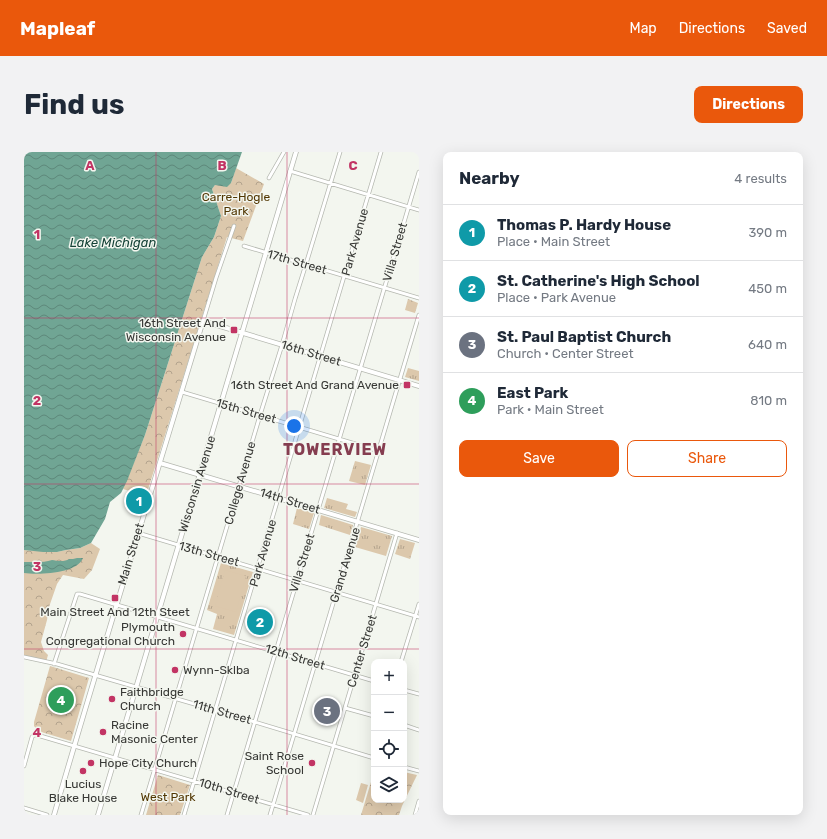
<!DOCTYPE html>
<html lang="en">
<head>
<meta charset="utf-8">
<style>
	:root { --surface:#fff; --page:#f2f2f3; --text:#1f2937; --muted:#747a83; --line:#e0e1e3; --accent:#ea580c }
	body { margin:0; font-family:Rubik,sans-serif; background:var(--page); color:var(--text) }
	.controls { position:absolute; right:12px; bottom:12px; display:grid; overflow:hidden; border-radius:8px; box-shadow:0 4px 16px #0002 }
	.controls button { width:36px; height:36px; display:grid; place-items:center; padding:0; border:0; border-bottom:1px solid var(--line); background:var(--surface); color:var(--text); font:20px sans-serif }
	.you { position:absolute; left:270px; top:274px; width:14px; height:14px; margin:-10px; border:3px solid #fff; border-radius:50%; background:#1a73e8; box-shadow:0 0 0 6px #1a73e833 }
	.badge { display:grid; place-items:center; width:26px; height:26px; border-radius:50%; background:var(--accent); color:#fff; font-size:13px; font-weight:700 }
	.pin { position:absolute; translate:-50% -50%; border:2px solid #fff; box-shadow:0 1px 4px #0006 }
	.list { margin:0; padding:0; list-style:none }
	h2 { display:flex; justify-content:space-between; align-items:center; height:52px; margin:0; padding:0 16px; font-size:17px }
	h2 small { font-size:13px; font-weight:400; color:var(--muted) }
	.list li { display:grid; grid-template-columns:26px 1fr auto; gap:12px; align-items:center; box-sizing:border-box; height:56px; padding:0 16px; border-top:1px solid var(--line) }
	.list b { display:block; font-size:15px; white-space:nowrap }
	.list p { margin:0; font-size:13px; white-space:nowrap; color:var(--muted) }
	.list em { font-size:13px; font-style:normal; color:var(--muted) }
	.actions { display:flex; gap:8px; padding:12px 16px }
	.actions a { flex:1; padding:9px 0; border:1px solid var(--accent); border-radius:8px; text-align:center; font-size:14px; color:var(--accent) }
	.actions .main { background:var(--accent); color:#fff }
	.icon { flex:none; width:22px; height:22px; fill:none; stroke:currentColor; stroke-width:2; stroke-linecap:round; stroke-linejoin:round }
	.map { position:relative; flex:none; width:395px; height:663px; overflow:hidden; border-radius:8px }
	header { display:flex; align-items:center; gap:24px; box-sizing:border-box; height:56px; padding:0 20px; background:var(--accent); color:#fff }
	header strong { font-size:19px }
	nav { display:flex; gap:22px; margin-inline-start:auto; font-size:14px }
	.intro { display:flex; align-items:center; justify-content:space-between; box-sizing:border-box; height:96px; padding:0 24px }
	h1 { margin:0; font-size:28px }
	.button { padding:10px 18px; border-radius:8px; background:var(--accent); color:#fff; font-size:14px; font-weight:700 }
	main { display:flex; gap:24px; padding:0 24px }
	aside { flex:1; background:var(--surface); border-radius:8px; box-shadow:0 4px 16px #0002 }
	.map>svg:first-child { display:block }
	.grass { fill:url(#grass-tufts) }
	.park { fill:url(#park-crowns) }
	.garden { fill:#dcc8ac }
	.water { fill:url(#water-waves) }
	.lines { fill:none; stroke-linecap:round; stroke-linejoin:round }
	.street-casing { stroke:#b5b8b0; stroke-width:4.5 }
	.secondary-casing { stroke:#b5b8b0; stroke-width:5.5 }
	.street { stroke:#fff; stroke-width:3 }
	.secondary { stroke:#fff; stroke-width:4 }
	.grid { fill:none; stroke:#c23464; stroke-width:1; stroke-opacity:0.55 }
	.poi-dot { fill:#c23464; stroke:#f3f6ef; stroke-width:1.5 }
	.labels { text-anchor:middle; stroke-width:3; stroke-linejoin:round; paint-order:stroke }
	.park-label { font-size:12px; fill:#513602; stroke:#f3f6ef }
	.street-label { font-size:12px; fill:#373835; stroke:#f3f6ef }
	.poi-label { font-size:12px; fill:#373835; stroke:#f3f6ef; text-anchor:end }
	.water-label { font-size:13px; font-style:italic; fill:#154337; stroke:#f3f6ef }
	.district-label { font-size:16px; font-weight:bold; letter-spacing:1px; fill:#853d50; stroke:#f3f6ef }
	.grid-label { font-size:13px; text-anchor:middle; font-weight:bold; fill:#c23464; stroke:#f3f6ef; stroke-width:3; stroke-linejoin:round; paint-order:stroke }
</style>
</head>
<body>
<header>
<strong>Mapleaf</strong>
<nav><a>Map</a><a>Directions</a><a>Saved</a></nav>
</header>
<div class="intro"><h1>Find us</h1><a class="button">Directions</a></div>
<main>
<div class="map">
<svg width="395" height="663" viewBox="0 0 395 663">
	<defs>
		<pattern id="grass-tufts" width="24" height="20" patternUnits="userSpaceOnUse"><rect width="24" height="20" fill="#dcc8ac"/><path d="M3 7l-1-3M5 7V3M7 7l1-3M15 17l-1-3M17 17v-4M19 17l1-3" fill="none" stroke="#b3a38d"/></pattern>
		<pattern id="park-crowns" width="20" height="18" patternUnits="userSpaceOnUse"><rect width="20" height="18" fill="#dcc8ac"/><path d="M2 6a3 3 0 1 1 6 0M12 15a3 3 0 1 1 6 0" fill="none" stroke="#b3a38d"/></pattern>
		<pattern id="water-waves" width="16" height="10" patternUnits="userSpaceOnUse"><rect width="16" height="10" fill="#70a594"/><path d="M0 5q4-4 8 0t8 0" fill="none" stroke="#5d877a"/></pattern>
	</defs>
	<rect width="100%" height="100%" fill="#f3f6ef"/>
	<path class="grass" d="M384,216l11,3v10l-14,-4z
		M331,309l16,4 -6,20 -16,-4z
		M303,346l21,6 -2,5 11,3 -2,5 -31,-9z
		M273,356l17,5 -5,16 -16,-5z
		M297,363l32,10 -3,10 -31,-10z
		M337,375l31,9 -6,20 -31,-9z
		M376,387l15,4 -5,16 -15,-5z
		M197,411l32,9 -19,63 -21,-6 4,-15 -10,-4z"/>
	<path class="park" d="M212,16l28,16 -21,57 -16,-4 -81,259 -23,-7 22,-54 57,-178 12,-20 7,-21 -9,-27 3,-4 16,-2z
		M384,147l10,4 -3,10 -10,-3z
		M67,391l9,6 -8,21 -8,9 -21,-4 -6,9 -8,23 -2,13 -6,22 3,9 4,4 -2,7 -22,-5v-107l33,2 9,-2 14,-2z
		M26,514l39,12 -18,63 -33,-10 -4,-5v-4z
		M350,620v28h30v-28l13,3 -15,31 -3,9h-38z
		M134,623l32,10 -10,30h-34z"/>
	<path class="garden" d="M201,418l21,6 -10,36 -21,-6z
		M337,631l7,2 -5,18 -7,-3z"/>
	<path class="water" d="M0,0h218l-11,31 -4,4 -12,-2 -3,4 9,27 -7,21 -12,20 -57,178 -18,46 -6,12 -11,9 -5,17 -14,24 -11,5 -14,2 -9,2h-14l-19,-2z
		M53,406h6c-6,16 -45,17 -59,15v-11c9,0 20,1 28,-2 5,1 13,2 17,-1h4z"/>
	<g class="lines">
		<g class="street-casing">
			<path id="street" d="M266,19l129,39
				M245,26l15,-26
				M220,94l175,52
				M179,169l13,-43 18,-52
				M158,240l197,59
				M114,381l281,84
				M0,505l33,7 158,46 159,48
				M377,510l18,-58
				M30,512l23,-70h3l294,87
				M380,538l15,4
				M321,556l29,8
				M380,573l15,5
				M0,614l8,-29 2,-2h3l271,80
				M380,615l15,4
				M0,656l23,7
				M117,663l120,-403 21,-67 13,-46 11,-35 34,-112
				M160,663l197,-663
				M203,663l192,-643
				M246,663l149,-500
				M289,663l84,-282
				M391,663l4,-14"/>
		</g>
		<g class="secondary-casing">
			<path id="secondary" d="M136,311l259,77
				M30,663c48,-165 99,-329 149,-494l216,65
				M74,663l198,-663"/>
		</g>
		<use href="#street" class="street"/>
		<use href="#secondary" class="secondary"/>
	</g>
	<path class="grid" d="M132,0v663M263,0v663M0,166h395M0,332h395M0,497h395"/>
	<g class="poi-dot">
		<rect x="206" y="174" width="8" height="8" rx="2"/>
		<rect x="379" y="229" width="8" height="8" rx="2"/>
		<rect x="87" y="442" width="8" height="8" rx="2"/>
		<circle cx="159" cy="482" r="4"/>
		<circle cx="151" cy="518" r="4"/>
		<circle cx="88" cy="547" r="4"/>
		<circle cx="79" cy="580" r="4"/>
		<circle cx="67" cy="611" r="4"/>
		<circle cx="288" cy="611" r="4"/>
		<circle cx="59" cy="619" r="4"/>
	</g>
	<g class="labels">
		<g class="park-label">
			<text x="212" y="49">Carre-Hogle<tspan x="212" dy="14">Park</tspan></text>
			<text x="144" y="649">West Park</text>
		</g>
		<g class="street-label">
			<text transform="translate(331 90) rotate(-74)" y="4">Park Avenue</text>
			<text transform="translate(371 100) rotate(-74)" y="4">Villa Street</text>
			<text transform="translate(273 110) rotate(16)" y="4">17th Street</text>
			<text transform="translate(287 201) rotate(17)" y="4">16th Street</text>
			<text transform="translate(222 259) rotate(16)" y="4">15th Street</text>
			<text transform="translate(216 331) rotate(-74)" y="4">College Avenue</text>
			<text transform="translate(173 332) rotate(-73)" y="4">Wisconsin Avenue</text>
			<text transform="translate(266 349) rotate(17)" y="4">14th Street</text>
			<text transform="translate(239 401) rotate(-74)" y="4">Park Avenue</text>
			<text transform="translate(107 402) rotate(-73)" y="4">Main Street</text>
			<text transform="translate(185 402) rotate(16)" y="4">13th Street</text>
			<text transform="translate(278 411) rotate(-73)" y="4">Villa Street</text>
			<text transform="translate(321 413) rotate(-73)" y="4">Grand Avenue</text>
			<text transform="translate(338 499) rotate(-73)" y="4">Center Street</text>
			<text transform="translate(271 505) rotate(17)" y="4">12th Street</text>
			<text transform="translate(198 560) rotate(16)" y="4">11th Street</text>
			<text transform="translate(205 639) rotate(17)" y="4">10th Street</text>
		</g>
		<g class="poi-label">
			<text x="202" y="175">16th Street And<tspan x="202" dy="14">Wisconsin Avenue</tspan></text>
			<text x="375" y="237">16th Street And Grand Avenue</text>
			<text x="91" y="464" text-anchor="middle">Main Street And 12th Steet</text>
			<text x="151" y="479">Plymouth<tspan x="151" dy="14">Congregational Church</tspan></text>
			<text x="159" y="522" text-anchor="start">Wynn-Sklba</text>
			<text x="96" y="544" text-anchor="start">Faithbridge<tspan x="96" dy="14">Church</tspan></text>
			<text x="87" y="577" text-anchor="start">Racine<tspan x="87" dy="14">Masonic Center</tspan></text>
			<text x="280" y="608">Saint Rose<tspan x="280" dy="14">School</tspan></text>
			<text x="75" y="615" text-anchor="start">Hope City Church</text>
			<text x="59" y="636" text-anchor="middle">Lucius<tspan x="59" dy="14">Blake House</tspan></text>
		</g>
		<g class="water-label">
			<text x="89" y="95">Lake Michigan</text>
		</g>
		<g class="district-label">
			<text x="311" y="303">TOWERVIEW</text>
		</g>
	</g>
	<g class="grid-label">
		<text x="66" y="18">A</text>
		<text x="198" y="18">B</text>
		<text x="329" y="18">C</text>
		<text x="13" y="87">1</text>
		<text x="13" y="253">2</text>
		<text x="13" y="419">3</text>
		<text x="13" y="585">4</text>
	</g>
</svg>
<div class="controls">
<button>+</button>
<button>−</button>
<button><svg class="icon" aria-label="locate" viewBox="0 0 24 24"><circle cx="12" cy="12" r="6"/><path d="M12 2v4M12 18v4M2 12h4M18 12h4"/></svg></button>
<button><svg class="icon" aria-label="layers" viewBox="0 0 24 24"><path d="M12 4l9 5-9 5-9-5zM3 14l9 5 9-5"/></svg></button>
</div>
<div class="you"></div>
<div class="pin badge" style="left:115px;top:349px;background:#0f9aa8">1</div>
<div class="pin badge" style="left:236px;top:470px;background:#0f9aa8">2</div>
<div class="pin badge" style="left:303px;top:559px;background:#6b7280">3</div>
<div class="pin badge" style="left:37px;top:548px;background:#2e9e5b">4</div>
</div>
<aside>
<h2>Nearby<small>4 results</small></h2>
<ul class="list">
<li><span class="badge" style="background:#0f9aa8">1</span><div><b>Thomas P. Hardy House</b><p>Place · Main Street</p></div><em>390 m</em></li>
<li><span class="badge" style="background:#0f9aa8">2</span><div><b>St. Catherine's High School</b><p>Place · Park Avenue</p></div><em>450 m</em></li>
<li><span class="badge" style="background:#6b7280">3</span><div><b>St. Paul Baptist Church</b><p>Church · Center Street</p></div><em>640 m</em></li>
<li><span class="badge" style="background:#2e9e5b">4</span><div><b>East Park</b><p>Park · Main Street</p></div><em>810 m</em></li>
</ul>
<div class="actions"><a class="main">Save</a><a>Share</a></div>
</aside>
</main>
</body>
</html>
